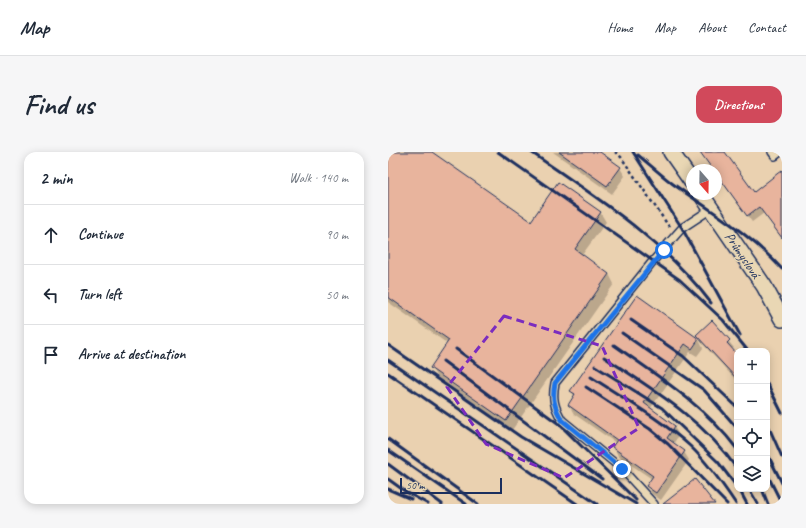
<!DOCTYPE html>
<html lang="en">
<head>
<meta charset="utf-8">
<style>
	:root { --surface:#fff; --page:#f6f6f7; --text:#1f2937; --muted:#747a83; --line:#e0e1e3; --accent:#d1495b }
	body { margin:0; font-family:Caveat,sans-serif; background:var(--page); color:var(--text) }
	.controls { position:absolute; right:12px; bottom:12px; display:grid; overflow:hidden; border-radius:8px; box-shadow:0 2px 10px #0003 }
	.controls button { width:36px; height:36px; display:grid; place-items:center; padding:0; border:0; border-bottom:1px solid var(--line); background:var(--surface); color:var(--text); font:20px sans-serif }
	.compass { position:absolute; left:298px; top:12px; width:36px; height:36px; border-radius:50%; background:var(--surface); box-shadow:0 2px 10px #0003; rotate:160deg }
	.scale { position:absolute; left:12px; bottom:10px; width:102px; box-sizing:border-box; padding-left:4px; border:2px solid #1b2f5e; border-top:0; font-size:11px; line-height:14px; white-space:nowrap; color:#1b2f5e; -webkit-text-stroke:3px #e9d7b4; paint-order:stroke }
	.stop { position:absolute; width:12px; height:12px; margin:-9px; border:3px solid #1a73e8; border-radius:50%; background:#fff }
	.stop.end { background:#1a73e8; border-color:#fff; box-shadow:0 1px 4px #0008 }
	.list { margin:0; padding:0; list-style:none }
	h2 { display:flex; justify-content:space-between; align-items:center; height:52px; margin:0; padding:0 16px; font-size:17px }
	h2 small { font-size:13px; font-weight:400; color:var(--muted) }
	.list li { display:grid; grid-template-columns:26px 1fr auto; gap:12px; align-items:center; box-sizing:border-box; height:60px; padding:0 16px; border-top:1px solid var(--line) }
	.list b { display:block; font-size:15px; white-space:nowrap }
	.list em { font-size:13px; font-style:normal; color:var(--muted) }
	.icon { flex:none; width:22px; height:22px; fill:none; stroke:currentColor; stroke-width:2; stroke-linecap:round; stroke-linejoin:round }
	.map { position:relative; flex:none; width:394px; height:352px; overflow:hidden; border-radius:12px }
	header { display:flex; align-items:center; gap:24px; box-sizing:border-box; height:56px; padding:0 20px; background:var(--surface); border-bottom:1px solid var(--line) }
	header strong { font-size:19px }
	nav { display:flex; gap:22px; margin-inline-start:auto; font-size:14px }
	.intro { display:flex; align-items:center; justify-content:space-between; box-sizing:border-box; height:96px; padding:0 24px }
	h1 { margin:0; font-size:28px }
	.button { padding:10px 18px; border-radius:12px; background:var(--accent); color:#fff; font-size:14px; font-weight:700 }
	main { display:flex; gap:24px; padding:0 24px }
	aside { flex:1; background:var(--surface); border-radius:12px; box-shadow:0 2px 10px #0003 }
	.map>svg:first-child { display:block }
	.shadow { fill:#0003 }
	.building { fill:#e8b49d; stroke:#1b2f5e }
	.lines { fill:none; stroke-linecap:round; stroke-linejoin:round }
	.service-casing { stroke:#1b2f5e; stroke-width:10 }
	.minor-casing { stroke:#1b2f5e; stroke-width:18 }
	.path { stroke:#1b2f5e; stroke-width:2.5; stroke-dasharray:3 3; stroke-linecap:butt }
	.service { stroke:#e9d7b4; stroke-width:7 }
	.minor { stroke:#e9d7b4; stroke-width:15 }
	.rail { stroke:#1b2f5e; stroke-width:3 }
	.route { stroke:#1a73e8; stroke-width:5 }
	.marked { fill:none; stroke:#7b2cbf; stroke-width:3; stroke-dasharray:8 5; stroke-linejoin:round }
	.labels { text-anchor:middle; stroke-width:3; stroke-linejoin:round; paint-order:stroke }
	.street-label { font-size:14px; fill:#1b2f5e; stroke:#e9d7b4 }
</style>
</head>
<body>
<header>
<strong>Map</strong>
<nav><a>Home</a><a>Map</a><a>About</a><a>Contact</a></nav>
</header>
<div class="intro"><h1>Find us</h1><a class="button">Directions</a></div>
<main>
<aside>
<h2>2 min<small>Walk · 140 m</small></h2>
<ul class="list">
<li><svg class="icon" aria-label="ahead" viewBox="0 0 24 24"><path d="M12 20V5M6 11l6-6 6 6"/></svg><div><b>Continue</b></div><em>90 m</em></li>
<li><svg class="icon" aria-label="left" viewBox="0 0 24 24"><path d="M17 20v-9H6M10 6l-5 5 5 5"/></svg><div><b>Turn left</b></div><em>50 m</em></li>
<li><svg class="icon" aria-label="arrive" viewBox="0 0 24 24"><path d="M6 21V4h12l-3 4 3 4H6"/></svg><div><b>Arrive at destination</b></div></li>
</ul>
</aside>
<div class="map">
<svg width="394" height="352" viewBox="0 0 394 352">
	<rect width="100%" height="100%" fill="#ead1b0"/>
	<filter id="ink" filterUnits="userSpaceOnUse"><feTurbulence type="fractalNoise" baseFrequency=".025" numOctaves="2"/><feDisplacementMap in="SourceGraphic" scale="8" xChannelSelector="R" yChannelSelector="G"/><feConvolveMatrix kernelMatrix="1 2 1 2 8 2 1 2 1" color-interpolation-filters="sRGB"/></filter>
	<g filter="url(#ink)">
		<path class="shadow" d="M0,0h43l100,71 69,-11 6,10 -24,33 27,19 5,10 -102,146 -75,-53 -6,-9 17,-24 -60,-42z
			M165,0h45l22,16 5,8 -13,18z
			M312,0h24l30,42 28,-22v66l-18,-25 -12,9 -36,-48v-4h-3z
			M249,145l62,43 4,8 -6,8 -7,-4 -40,57 24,18 5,8 -6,9 11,8 5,8 -28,40 -9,-6 -5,-8 5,-7 -34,-23 -4,-9 2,-4 -42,-29 -5,-9 6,-8 -4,-6z
			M324,169l22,27 -3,1 6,7 -1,24 -35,-38 -4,-7z"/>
		<path class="building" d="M0,0h44l99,69 27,-39 43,30 -26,37 34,25 -103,147 -76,-53 19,-28 -61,-43z
			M171,0h41l21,15 -14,19z
			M312,0h25l29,40 28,-22v68l-23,-31 -12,9 -31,-43v-3h-3z
			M249,143l62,44 -7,10 -7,-5 -41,59 31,23 -8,12 18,13 -29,42 -10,-7 7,-10 -41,-29 5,-7 -49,-35 7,-11 -5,-3z
			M324,168l18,20 -3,3 10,11v25l-41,-44z
			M307,327l20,25h-52z"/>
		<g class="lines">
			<g class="service-casing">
				<path id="service" d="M384,0l3,4 5,-4
					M266,352l-32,-35 -60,-49c-8,-13 -10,-22 -7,-37l98,-122 29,-33 29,-19"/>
			</g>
			<g class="minor-casing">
				<path id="minor" d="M283,0l21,30
					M313,42l63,92 18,33"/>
			</g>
			<path class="path" d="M227,0l6,5 49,71"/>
			<use href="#service" class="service"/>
			<use href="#minor" class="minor"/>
			<path class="rail" d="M110,0l182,128 43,40 25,31
				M143,0c64,45 132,87 180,151
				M245,0l49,76 58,107
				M250,3c11,9 23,20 35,29 39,28 76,49 109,85
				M243,168l52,36 54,51
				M234,181l82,57 33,38
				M0,193l133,92 115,67
				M226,193c44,31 90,60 123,104
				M68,197l103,75 77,76
				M216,205c48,32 99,62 133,112
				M0,208l209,144
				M55,209l159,118
				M207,214l67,42 56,54 19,25
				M0,221l189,131
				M203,225c34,22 69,42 99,69 18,17 32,37 46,58
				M379,231l15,30
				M198,235l64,42 18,15 59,60
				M379,271l15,34
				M0,287l90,65
				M0,298l78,54
				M379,301l15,30
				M0,312l54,40
				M379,322l15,30
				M0,327l18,13 22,12
				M0,337l23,10
				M351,337l8,15
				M361,337l9,15
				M374,337l6,15
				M0,351l2,1"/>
		</g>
	</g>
	<g class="lines" filter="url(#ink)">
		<path class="route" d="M234,317l-60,-49c-8,-13 -10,-22 -7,-37l109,-133"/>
	</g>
	<path class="marked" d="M116,164l98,30 37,82 -75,50 -78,-34 -39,-57z"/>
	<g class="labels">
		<g class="street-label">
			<text transform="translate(355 103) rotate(56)" y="5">Průmyslová</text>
		</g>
	</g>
</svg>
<div class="controls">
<button>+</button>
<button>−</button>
<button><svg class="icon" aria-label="locate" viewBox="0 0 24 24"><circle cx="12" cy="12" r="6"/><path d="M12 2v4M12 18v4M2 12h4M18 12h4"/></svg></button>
<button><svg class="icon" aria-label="layers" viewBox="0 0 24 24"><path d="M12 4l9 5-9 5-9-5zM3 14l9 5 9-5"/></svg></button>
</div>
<svg class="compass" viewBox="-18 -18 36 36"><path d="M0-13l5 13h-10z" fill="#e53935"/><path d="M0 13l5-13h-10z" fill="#747a83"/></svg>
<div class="scale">50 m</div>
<div class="stop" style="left:276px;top:98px"></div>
<div class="stop end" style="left:234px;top:317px"></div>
</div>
</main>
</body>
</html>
